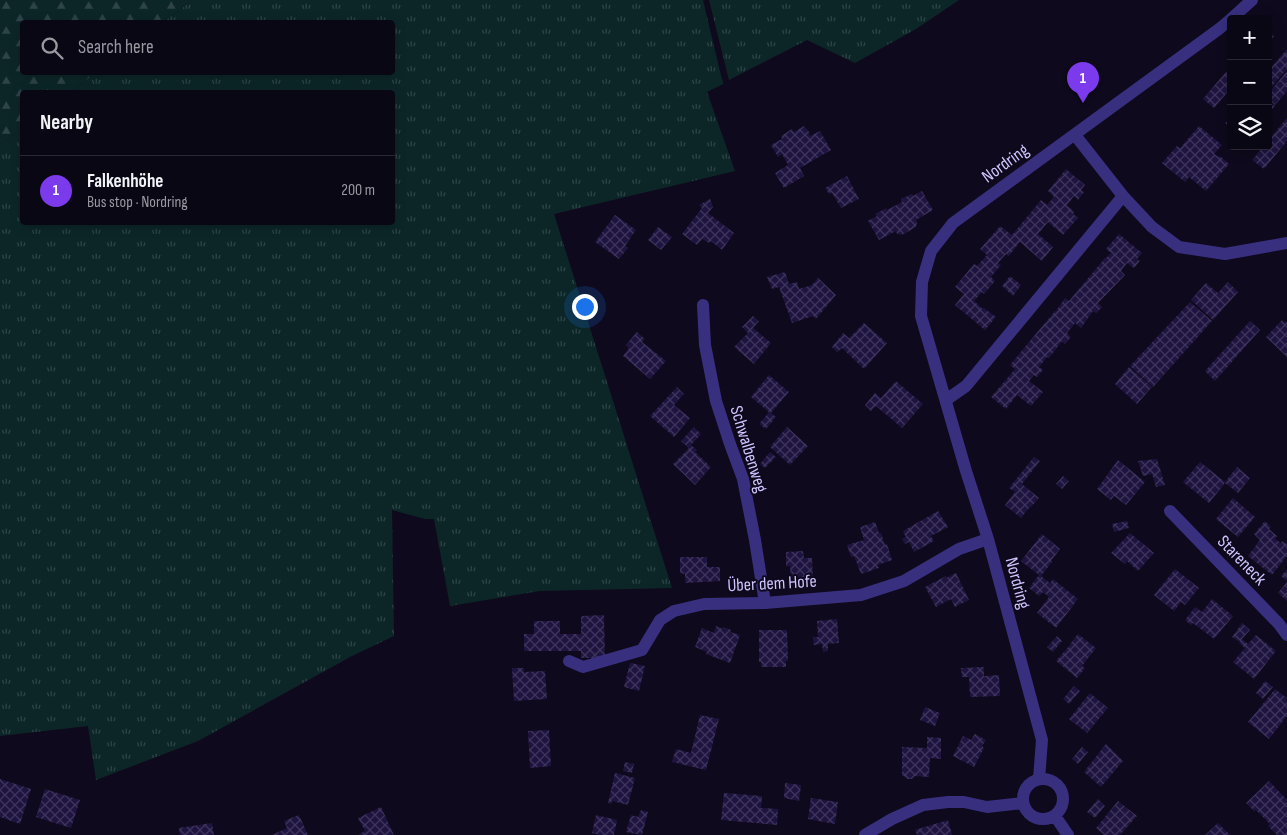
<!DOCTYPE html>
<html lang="en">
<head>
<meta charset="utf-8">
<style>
	:root { --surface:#0a0715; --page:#181522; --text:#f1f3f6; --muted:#9999a0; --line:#2a2834; --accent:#7c3aed }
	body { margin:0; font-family:"Sofia Sans Condensed",sans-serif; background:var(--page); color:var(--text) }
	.controls { position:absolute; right:15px; top:15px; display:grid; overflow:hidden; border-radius:5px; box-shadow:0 2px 12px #0003 }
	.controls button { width:45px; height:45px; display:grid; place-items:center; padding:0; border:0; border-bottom:1px solid var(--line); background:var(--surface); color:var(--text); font:25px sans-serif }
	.you { position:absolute; left:584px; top:306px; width:18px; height:18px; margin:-12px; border:4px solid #fff; border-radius:50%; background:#1a73e8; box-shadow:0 0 0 8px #1a73e833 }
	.badge { display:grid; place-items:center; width:32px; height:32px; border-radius:50%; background:var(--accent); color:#fff; font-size:16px; font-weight:700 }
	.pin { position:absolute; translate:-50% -41px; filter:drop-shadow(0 1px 2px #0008) }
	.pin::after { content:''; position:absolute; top:26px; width:18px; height:15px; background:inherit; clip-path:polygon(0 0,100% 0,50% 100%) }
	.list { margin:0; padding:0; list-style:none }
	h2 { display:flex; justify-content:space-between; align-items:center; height:65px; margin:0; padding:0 20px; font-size:21px }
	h2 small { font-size:16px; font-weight:400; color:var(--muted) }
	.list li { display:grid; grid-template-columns:32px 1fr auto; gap:15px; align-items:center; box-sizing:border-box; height:70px; padding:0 20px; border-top:1px solid var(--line) }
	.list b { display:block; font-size:19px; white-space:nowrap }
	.list p { margin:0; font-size:16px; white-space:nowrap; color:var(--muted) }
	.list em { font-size:16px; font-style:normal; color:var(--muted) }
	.icon { flex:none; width:28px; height:28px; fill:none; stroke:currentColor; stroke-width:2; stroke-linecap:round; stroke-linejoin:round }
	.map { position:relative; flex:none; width:1287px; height:835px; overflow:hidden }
	.search { position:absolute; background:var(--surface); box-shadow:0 2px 12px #0003; left:20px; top:20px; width:375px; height:55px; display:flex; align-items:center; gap:12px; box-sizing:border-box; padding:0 18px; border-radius:5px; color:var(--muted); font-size:19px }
	.panel { position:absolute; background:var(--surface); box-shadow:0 2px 12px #0003; left:20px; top:90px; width:375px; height:135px; border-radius:5px }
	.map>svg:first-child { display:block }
	.grass { fill:url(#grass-tufts) }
	.forest { fill:url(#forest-firs) }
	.building { fill:url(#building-cross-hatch) }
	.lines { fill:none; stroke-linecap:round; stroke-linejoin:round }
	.minor { stroke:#38307f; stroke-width:12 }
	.labels { text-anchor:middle; stroke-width:4; stroke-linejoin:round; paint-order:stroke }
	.street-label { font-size:18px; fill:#cfc5ff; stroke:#0e091c }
</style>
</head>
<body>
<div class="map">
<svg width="1287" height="835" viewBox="0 0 1287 835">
	<defs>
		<pattern id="grass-tufts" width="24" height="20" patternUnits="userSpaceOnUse" patternTransform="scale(1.25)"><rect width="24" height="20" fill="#0c2627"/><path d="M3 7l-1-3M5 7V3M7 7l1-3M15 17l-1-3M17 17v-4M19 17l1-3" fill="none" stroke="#2e4447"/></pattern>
		<pattern id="forest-firs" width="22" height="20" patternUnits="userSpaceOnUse" patternTransform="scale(1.25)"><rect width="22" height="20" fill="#0c2627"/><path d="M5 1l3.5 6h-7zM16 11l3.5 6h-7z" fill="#2e4447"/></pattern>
		<pattern id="building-cross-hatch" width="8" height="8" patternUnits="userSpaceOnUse" patternTransform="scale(1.25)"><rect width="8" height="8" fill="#1f143f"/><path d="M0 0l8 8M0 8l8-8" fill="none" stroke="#3e355c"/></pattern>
	</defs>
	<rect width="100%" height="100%" fill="#0e091c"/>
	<path class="grass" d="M193,0h510l20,84 -16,8 28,79 -181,43 118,374 -132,3 -90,15 -16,-87h-9l-33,-9 2,126 -42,20 -154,85 -102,39 -8,-54 -88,10v-591l22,-17v94h370v-130h-322l26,-19 296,-1v-50h-229z
		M709,0h250l-43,29 -61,34 -48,-23 -78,40z"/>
	<path class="forest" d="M0,0h193l-30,22h-141v50l74,1 -26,19h-48v36l-22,17z"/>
	<path class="building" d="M1268,31l6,5 -6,7z
		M1287,49v20l-19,22v-20z
		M1231,66v22l-17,20 -11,-9z
		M1287,71v20l-12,14 -7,-6v-5z
		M1268,101l7,5 -7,8z
		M1231,116v12l-6,-5z
		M1287,118v23l-23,28 -12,-9 12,-14h4v-5z
		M804,126l6,7 -1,1 1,2 10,-5 11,19 -31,18 4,8 -20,12 -9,-15 13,-8 -6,-11 -4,3 -7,-12 11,-6 -1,-3 11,-7 2,3z
		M1199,126l23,19 -8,9 5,3 1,-1 9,8 -23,27 -17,-14 -4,5 -23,-19 15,-17 3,2z
		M1066,169l19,16 -4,5 3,2 -6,8 -4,-4 -7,9 7,7 -1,2 5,4 -15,17 -15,-13 -10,12 15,13 -11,14 -22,-19 -11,14 -3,-2 -8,9 3,2 -10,12 4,4 -11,13 -2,-2 -8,9 9,8 1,-1 12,9 -11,13 -30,-25 9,-11 -9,-7 19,-23 3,2 10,-11 -7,-6 20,-23 12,9 29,-35 6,5 7,-8 -6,-6z
		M847,176l12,23 -18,9 -9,-15 -3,1 -4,-6z
		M922,191l11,19 -17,10 1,2 -1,5 -14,8 -5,-1 -1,-3 -17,9 -11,-19 9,-5 -1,-2 10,-6 1,2 15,-8 -1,-3 11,-5 1,2z
		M710,199l3,8 -5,6 26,20 -12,17 -11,-9 -2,2 -7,-4 -5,6 -15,-11 20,-26 -3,-3z
		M615,215l21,15 -11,16 3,2 -9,11 -24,-17z
		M658,227l14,10 -11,13 -13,-10z
		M1119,234l23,19 -5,6 3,2 -6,7 -7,-5 -6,8 4,4 -27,28 4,4 -6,6 -3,-2 -12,17 -6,-5 -8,10 4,4 -6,7 -3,-3 -13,17 -2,-1 -8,10 4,3 -6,7 -3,-2 -5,6 14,11 -12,14 -14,-11 -11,14 -15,-12 24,-28 -5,-4 45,-54h1l9,-13 4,3 36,-43h1l5,-5 -5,-4z
		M785,272l4,12 8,-2 2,7 13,-4 6,-7 18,17 -20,24 -3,-3 -21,7 -13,-36 -7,2 -5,-12z
		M1010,276l11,9 -8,11 -11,-10z
		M1228,282l10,10 -25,28 -22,-20 15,-17 12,10z
		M1190,302l22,19 -59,66 -23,-21z
		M753,316l6,5 -6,7 18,15 -17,21 -20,-17 14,-14 -6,-6z
		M1282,320l3,3 2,-2v36l-21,-20z
		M1250,321l10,9 -45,51 -10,-10z
		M864,323l23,20 -23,26 -22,-21 -5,4 -5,-5 11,-14 6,5z
		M637,332l8,7 -3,3 24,19 -16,18 -27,-23 6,-8 -3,-3z
		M1129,367l23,20 -15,17 -22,-20z
		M769,375l20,17 -18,21 5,4 -10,12 -7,-5 10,-12 -18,-15z
		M896,381l27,23 -21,24 -26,-22 -5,5 -6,-6 10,-12 6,5z
		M677,387l7,7 -10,11 16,13 -16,19 -24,-21z
		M694,427l7,7 -10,11 6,5 -2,2 16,15 -16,18 -22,-21 16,-16 -8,-7z
		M787,427l21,19 -18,19 -20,-18z
		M770,452l6,5 -11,11 -5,-4z
		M1034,457l6,4 -18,23 17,14 -8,9h-1l-9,11 -16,-13 10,-13 -6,-4z
		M1157,459l8,26 -9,2 -4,-13 -9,2 -5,-15z
		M1118,460l27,22 -19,23 -12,-9 -3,4 -14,-11z
		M1200,462l25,20 12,-15 13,11 -12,15 -13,-10 -16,20 -26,-21z
		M1063,476l6,5 -7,8 -6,-5z
		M1233,498l22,19 -17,20 -22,-18z
		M938,511l10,16 -17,9 3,5 -20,11 -5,-10 -4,2 -3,-5 4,-2 -3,-6z
		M1127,521l2,7 -15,4 -2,-8z
		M1265,521l6,6 -2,2 8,7 -2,3 6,4 1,-2 5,3v12l-15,19 -24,-19 12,-16 -6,-6z
		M875,522l4,11h2l4,12 2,-1 5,16 -14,5 1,3 -18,6 -7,-18 -3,1 -4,-12 17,-5 -4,-13z
		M1130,533l24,20 -16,18 -11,-10 -2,3 -14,-11z
		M1042,534l18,15 -9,12 1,1 -11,14 9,7 3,-4 25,20 -22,29 -19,-15 12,-16 -6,-5 -4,4 -10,-8 10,-13 -18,-14z
		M803,551l1,7h8l1,23 -22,1 -1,-16h-4v-14z
		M680,557h27v10h13v14l-35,2v-9l-5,-1z
		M1175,569l24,19 -14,17 -4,-3 -7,9 -20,-16z
		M1287,569v12l-6,-5z
		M956,573l13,27 -14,7 -4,-8 -15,8 -11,-20 21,-11v2z
		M1287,582v19l-9,-8z
		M1212,599l21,17 -19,23 -21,-16 -2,2 -6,-5 10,-13 7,5z
		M604,615l1,43h-24v-7h-57v-17h10v-13h26v13h21v-18z
		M837,619l2,24 -11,1v7l-5,1 -1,-8 -8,1 -1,-8h5l-1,-16z
		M1242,623l8,7 -8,9 6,5 8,-9 20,16 -22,28 -21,-17 12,-14 -6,-5 1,-2 -1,-1 -1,1 -6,-4z
		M716,626l7,3v-2l8,3 -1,2 10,3 -10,28 -24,-9 1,-2 -12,-5 7,-19 12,5z
		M759,630h28l1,31h-2v6h-25v-5h-2z
		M1078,634l18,14 -14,18 3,2 -8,10 -21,-17 14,-16v-1z
		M1057,636l5,5 -9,11 -6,-5z
		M630,663l15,3 -6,25 -15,-4z
		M984,667v9l15,-1 1,21 -30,1 -1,-20h-7l-1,-9z
		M512,668h12v4l21,-1 2,28 -33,2z
		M1265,681l8,6 -10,12 -7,-6z
		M1074,686l6,5 -11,13 -6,-5z
		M1275,689l12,9 -1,2 1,1v15l-18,23 -21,-17z
		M1090,693l18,15 -21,25 -18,-14z
		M925,707l15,6 -5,13 -15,-6z
		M700,715l19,4 -13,51 -34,-8 4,-13 15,4z
		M549,730l2,36 -21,2 -2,-37z
		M975,734l11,6 -4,6 2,2 -10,19 -21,-11 10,-20 8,4z
		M927,737l14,1v21l-11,-1 -1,19 -14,-1 -3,3h-5l-3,-3h-2v-29l25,1z
		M1106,744l17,17 -22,26 -17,-15z
		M1082,747l6,5 -10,12 -6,-5z
		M625,762l9,2 -2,9 -9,-2z
		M615,773l20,5 -7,27 -16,-4 -1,3 -3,-1z
		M0,779l31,10 -11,35 -20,-7z
		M1269,781l18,19v35h-10l-9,-9 2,-2 -14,-14 -2,1 -8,-8z
		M785,783l16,2 -2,16 -15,-3z
		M45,789l35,11 -9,28 -35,-11z
		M724,793l38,3 -1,12 17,1 -1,16 -56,-5z
		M811,798l27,4 -3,22 -27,-5z
		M1098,799l7,7 -10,12 -8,-6z
		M1118,801l19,15 -17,19h-16l-8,-7z
		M381,807l13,28h-36l7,-4 -7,-13z
		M641,810l7,2 -6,23 -16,-3 5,-17 7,2z
		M299,815l9,20h-36l15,-7 -3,-7z
		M596,815l21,5 -3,15h-14l-8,-2z
		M948,820l4,15h-35l-2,-5z
		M212,823l2,12h-34l-1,-7z
		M1218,823l12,12h-25z"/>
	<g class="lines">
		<path class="minor" d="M1231,19l21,-19
			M1075,135l48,61 29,31 27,20 46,7 62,-11
			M703,305l2,40 11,56 14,43 13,35 12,61 10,63
			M946,400l20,-14 157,-190
			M1170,511l109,113 8,11
			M569,661l14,6 59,-17 18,-30 14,-9 30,-7 61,-1 96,-8 43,-14 55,-32 29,-10
			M1023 799a20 20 0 1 1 40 0a20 20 0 1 1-40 0Z
			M1039,779l3,-39 -54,-201 -22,-68 -45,-155 1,-34 9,-31 22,-28 266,-194 12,-10
			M1055,816l13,19
			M865,835l27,-16 31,-14 25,-3h16l23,5 36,-4"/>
	</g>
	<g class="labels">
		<g class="street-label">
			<text transform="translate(1005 163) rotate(-36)" y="6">Nordring</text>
			<text transform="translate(749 449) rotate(73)" y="6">Schwalbenweg</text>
			<text transform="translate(1242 560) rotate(46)" y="6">Stareneck</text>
			<text transform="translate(772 583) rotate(-3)" y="6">Über dem Hofe</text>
			<text transform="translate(1018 583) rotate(75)" y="6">Nordring</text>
		</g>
	</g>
</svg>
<div class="controls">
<button>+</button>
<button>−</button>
<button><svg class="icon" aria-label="layers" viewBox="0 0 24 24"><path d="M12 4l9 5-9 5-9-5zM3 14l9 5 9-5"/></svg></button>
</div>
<div class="you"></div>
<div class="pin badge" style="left:1083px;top:103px">1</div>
<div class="search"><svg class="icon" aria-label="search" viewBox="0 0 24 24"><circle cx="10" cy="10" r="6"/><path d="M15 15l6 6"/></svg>Search here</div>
<section class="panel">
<h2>Nearby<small></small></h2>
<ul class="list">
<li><span class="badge">1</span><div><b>Falkenhöhe</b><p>Bus stop · Nordring</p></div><em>200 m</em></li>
</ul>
</section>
</div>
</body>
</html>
